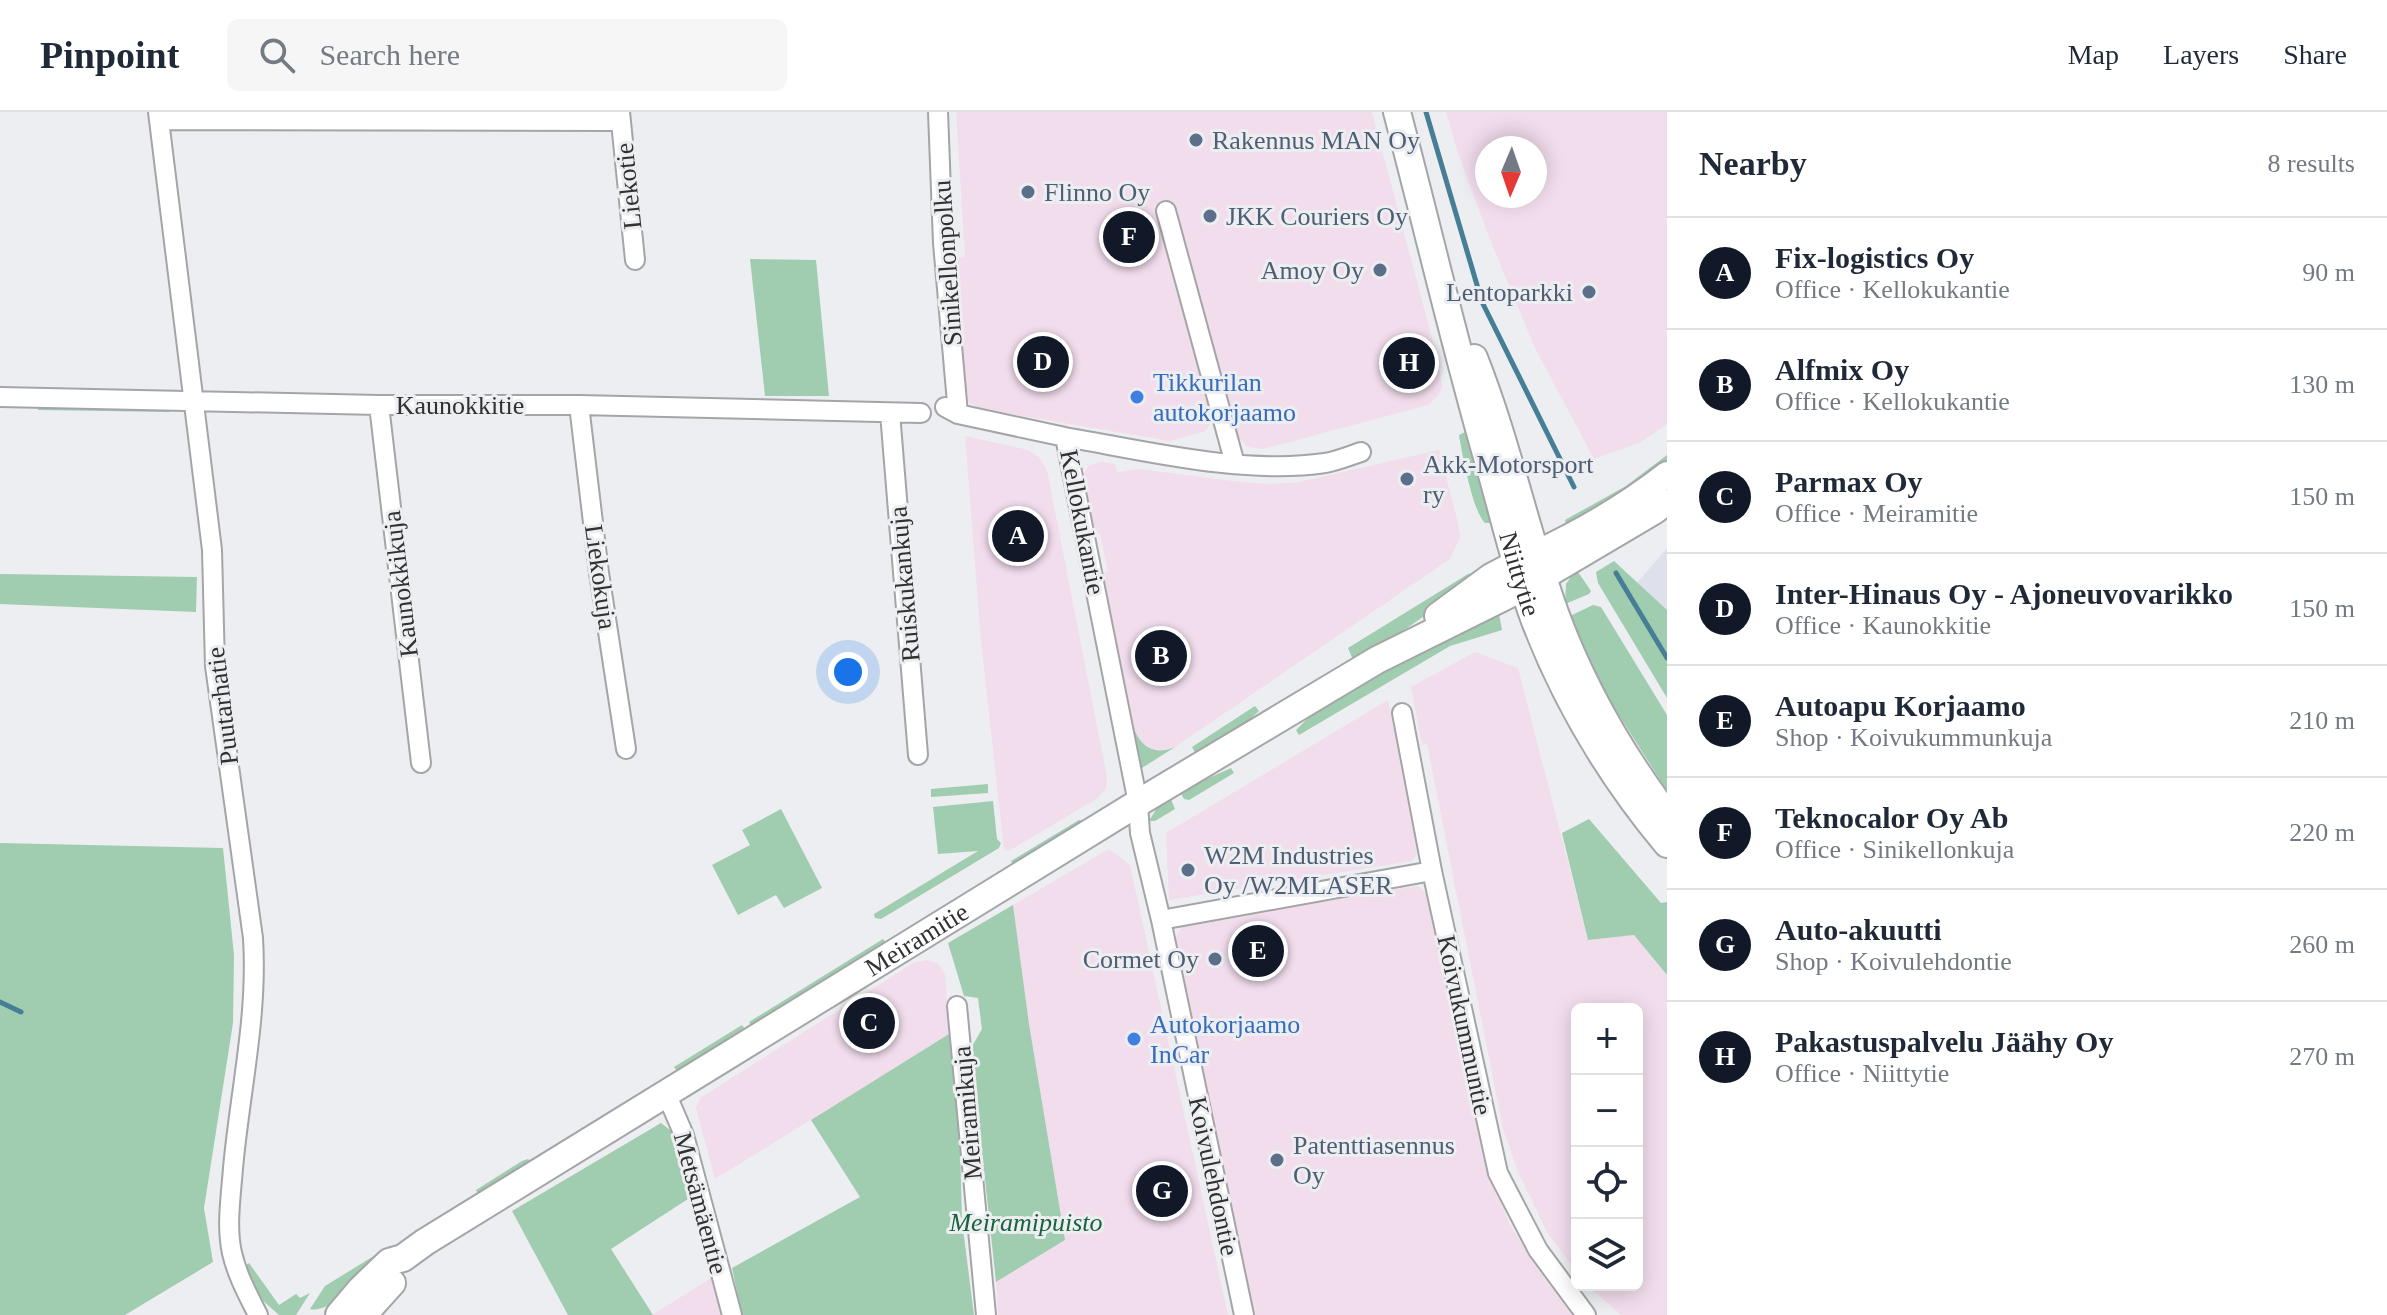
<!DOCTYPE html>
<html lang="en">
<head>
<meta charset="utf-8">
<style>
	:root { --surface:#fff; --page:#f6f6f7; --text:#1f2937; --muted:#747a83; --line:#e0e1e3; --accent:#111827 }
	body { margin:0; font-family:"Times New Roman",serif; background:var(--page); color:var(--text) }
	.controls { position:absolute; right:24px; bottom:24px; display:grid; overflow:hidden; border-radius:12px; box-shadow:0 4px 20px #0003 }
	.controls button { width:72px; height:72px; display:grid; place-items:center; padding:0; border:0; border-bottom:2px solid var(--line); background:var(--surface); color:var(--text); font:40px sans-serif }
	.compass { position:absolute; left:1475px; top:24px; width:72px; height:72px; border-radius:50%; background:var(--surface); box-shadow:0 4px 20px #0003; rotate:182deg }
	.you { position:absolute; left:848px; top:560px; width:28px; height:28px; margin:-20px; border:6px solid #fff; border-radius:50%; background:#1a73e8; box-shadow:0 0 0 12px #1a73e833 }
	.badge { display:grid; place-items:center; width:52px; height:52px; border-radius:50%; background:var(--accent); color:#fff; font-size:26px; font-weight:700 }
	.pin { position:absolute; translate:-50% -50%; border:4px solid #fff; box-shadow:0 2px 8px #0006 }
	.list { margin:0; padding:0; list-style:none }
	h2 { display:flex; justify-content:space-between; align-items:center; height:104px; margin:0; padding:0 32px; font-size:34px }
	h2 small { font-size:26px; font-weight:400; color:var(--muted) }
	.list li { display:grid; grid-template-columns:52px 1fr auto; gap:24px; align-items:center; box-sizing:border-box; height:112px; padding:0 32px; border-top:2px solid var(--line) }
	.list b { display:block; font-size:30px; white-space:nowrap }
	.list p { margin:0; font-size:26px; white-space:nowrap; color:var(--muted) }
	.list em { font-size:26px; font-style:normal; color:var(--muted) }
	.icon { flex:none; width:44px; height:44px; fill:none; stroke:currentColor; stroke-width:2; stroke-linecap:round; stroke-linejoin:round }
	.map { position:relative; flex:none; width:1667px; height:1203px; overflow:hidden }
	header { display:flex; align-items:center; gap:48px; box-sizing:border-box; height:112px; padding:0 40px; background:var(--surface); border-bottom:2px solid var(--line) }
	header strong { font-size:38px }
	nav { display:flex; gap:44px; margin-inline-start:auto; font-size:28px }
	.search { width:560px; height:72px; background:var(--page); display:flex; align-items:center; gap:20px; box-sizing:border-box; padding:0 28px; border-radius:12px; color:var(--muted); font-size:30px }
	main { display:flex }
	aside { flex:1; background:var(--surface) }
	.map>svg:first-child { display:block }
	.built { fill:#dee1eb }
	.industrial { fill:#f2dded; fill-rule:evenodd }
	.green { fill:#a0ccaf }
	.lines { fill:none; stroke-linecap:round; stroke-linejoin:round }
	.stream { stroke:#457e95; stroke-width:5 }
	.minor-casing { stroke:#a4a5a7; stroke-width:22 }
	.tertiary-casing { stroke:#a4a5a7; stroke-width:28 }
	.secondary-casing { stroke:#a4a5a7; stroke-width:30 }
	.minor { stroke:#fff; stroke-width:18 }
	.tertiary { stroke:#fff; stroke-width:24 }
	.secondary { stroke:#fff; stroke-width:26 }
	.service-dot { fill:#5c6f8a; stroke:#edeef1; stroke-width:3 }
	.shop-dot { fill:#3f7fe0; stroke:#edeef1; stroke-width:3 }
	.labels { text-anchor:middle; stroke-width:6; stroke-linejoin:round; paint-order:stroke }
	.service-label { font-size:26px; fill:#4e5e75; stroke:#edeef1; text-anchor:start }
	.street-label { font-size:26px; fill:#313132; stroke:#edeef1 }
	.shop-label { font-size:26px; fill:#366cbe; stroke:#edeef1; text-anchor:start }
	.park-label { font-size:26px; font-style:italic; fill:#18643c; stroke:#edeef1 }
</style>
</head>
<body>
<header>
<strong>Pinpoint</strong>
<div class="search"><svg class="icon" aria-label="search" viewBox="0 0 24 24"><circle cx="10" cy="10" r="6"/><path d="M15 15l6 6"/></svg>Search here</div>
<nav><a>Map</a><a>Layers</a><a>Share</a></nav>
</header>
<main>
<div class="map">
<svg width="1667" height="1203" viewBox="0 0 1667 1203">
	<rect width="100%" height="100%" fill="#edeef1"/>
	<path class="built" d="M1667,436v62l-30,-27z"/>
	<path class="industrial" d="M956,0h416l65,245 5,29 -4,10 -10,9 -165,44 -15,-2 -10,-10 -61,-218 -17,5 54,192 -8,15 -36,10 -189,-32 -11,-6 -7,-9 -13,-133 15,-5z
		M1446,0h221v312l-26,18 -47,17 -60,-113 -45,-109 -32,-87zM1487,36h48v48h-48z
		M965,324l63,14 11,7 8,13 60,307 -1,11 -8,10 -89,53 -5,-1 -23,-209z
		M1439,338l18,69 3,18 -10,22 -275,188 -16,4 -7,-1 -13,-9 -5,-12 -33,-155 7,-2 -8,-38h-10l-9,-55 8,-14 13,-3 13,2 2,8 22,-3 94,12 36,3 30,-2z
		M1475,540l43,16 70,272 46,-5 33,40v340h-46l-34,-30h50v-276h-60v263l-29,-38 -30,-62 -15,-43 -76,-385 -5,1 -11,-58z
		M1388,588l31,152 -7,9 -243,39 -3,-67z
		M1109,737l21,16 98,450h-230l-2,-33 69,-42 -36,-216 -16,-119z
		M1417,774l11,8 56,267 25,62 27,44 36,48h-318l-81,-373 10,-17z
		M928,848l10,4 7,10 4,60 -234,145 -19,-71 4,-10 215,-136z
		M711,1166l10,37h-69z"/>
	<path class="green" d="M750,147l66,1 13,136h-64z
		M38,294l131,2v4l-131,-2z
		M1465,320l19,40 8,51h-7c-12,-11 -23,-69 -26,-88z
		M1667,343v9l-25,19 -76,43 -1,-6 61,-34z
		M1614,449l53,49v88l-69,-115 -2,-11z
		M1576,457l15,22 -2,3 -24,10 1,-20z
		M1481,459l-7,10 -74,52 -47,27 -5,-12 120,-74z
		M0,462l197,3 -1,35 -196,-8z
		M1593,493l8,2 66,108v76l-69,-109 -28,-66z
		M1499,502l3,16 -52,16 -151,89 -3,-5 23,-23 102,-59 67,-32z
		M1255,594l4,5 -30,27 -31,20 -6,-11z
		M1133,614c7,21 21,30 42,21l-33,21 -6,-6 -9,-35z
		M1231,656l3,5 -45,27 -5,-1 -4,-8z
		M988,672v9l-57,4v-8z
		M1170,685l5,12 -20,12h-6l9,-15z
		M993,689l4,38 4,4 -2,5 -118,71 -6,-1 -1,-4 104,-63 -40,3 -5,-47z
		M781,697l41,79 -38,20 -8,-13 -38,20 -26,-50 38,-20 -8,-15z
		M1589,707l72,84 6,-1v73l-33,-40 -46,5 -26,-107z
		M1079,708l5,1 -69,47 -4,-7z
		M0,731l223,5 11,107 -1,68 -29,185 9,54 -88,53h-125z
		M1013,793l16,119 36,216 -69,42 -25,-234 11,-19 -4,-31 -14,-2 -16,-53z
		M883,827l5,6 -135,84 -4,-7z
		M742,913l5,8 -68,41 -5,-7z
		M949,922l11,109 2,78 12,94h-232l-10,-47 128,-71 -49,-77z
		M661,1011l13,10 17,64 -80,52 42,66h-85l-56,-104z
		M528,1047l5,5 -54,32 -3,-6 46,-29z
		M390,1134l3,4c-17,16 -61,65 -83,59l15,-23z
		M249,1151l30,42 17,-11 4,4 10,-5 -14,22h-17l-18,-16 -16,-33z"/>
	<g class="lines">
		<path class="stream" d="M1426,0l56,190 92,185
			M1616,461l51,85
			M0,890l21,10"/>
		<g class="minor-casing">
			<path id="minor" d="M158,0l54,438 3,116 38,272c5,78 -13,153 -20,230 -2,28 -7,58 -1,85 5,22 16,42 26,62
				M620,0l15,148
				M938,0l5,131 15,171
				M159,8l462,1
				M1166,99l69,253
				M0,285l379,8h200l342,8
				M379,293l42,358
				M579,293l20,168 27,176
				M945,295l13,7 107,23
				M890,301l28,342
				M1402,601l30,158 66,302 40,77 48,65
				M1161,808l271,-49
				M957,894l29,309
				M666,981l18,42 48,180
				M1244,1203l-83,-395 -21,-87 -2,-30 -73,-366c81,14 179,38 260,26 12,-2 24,-7 36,-11"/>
		</g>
		<g class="tertiary-casing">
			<path id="tertiary" d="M1536,441c47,-22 90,-47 131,-79
				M1544,465l110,-65 13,-10"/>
		</g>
		<g class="secondary-casing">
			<g id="secondary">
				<path id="s1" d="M1397,0c31,117 58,235 92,352 15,52 27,106 46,157 31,81 77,157 132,223"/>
				<path d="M1474,246c33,83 51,171 81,255 27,73 66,141 112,202"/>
				<path d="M1438,504l53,-39 38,-20"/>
				<path id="s2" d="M339,1203l22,-26 28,-27 14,-4 22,-16 713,-439 239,-143 167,-83"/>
				<path d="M363,1203l29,-32"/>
			</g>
		</g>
		<use href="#minor" class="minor"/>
		<use href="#tertiary" class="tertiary"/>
		<use href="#secondary" class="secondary"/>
	</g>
	<g class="service-dot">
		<circle cx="1196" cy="28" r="8"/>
		<circle cx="1028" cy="80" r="8"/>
		<circle cx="1210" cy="104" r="8"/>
		<circle cx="1380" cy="158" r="8"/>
		<circle cx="1589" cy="180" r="8"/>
		<circle cx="1407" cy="367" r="8"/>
		<circle cx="1188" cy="758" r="8"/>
		<circle cx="1215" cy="847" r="8"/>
		<circle cx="1277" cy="1048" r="8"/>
	</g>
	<g class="shop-dot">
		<circle cx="1137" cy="285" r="8"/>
		<circle cx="1134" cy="927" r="8"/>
	</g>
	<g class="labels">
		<g class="service-label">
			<text x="1212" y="37">Rakennus MAN Oy</text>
			<text x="1044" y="89">Flinno Oy</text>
			<text x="1226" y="113">JKK Couriers Oy</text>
			<text x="1364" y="167" text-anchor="end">Amoy Oy</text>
			<text x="1573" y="189" text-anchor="end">Lentoparkki</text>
			<text x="1423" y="361">Akk-Motorsport<tspan x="1423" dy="30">ry</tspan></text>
			<text x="1204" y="752">W2M Industries<tspan x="1204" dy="30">Oy /W2MLASER</tspan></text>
			<text x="1199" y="856" text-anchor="end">Cormet Oy</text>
			<text x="1293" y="1042">Patenttiasennus<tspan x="1293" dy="30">Oy</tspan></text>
		</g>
		<g class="street-label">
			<text transform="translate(628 74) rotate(-96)" y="9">Liekotie</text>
			<text transform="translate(947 151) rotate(-94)" y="9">Sinikellonpolku</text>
			<text x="460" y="302">Kaunokkitie</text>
			<text transform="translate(1083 410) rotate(79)" y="9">Kellokukantie</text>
			<text dy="9" stroke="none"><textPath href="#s1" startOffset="478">Niittytie</textPath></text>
			<text transform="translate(601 465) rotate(82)" y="9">Liekokuja</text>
			<text transform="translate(400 472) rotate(-97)" y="9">Kaunokkikuja</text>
			<text transform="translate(904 472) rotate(-95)" y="9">Ruiskukankuja</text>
			<text transform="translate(222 594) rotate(-97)" y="9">Puutarhatie</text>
			<text dy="9" stroke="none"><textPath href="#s2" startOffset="692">Meiramitie</textPath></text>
			<text transform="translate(1465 913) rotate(78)" y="9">Koivukummuntie</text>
			<text transform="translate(967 1001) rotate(-95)" y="9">Meiramikuja</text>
			<text transform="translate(1214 1064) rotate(78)" y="9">Koivulehdontie</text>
			<text transform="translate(701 1091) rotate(75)" y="9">Metsämäentie</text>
		</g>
		<g class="shop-label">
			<text x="1153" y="279">Tikkurilan<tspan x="1153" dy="30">autokorjaamo</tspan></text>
			<text x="1150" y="921">Autokorjaamo<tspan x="1150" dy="30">InCar</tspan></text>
		</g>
		<g class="park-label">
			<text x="1026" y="1119">Meiramipuisto</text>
		</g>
	</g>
</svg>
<div class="controls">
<button>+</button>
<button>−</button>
<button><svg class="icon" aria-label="locate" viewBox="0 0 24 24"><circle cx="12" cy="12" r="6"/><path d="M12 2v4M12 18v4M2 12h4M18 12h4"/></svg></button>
<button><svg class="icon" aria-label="layers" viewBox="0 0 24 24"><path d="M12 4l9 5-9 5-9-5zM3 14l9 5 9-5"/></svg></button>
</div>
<svg class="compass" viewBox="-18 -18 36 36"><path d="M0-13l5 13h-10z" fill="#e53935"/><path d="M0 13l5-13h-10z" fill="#747a83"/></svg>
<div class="you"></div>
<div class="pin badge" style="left:1018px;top:424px">A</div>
<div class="pin badge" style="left:1161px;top:544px">B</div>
<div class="pin badge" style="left:869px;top:911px">C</div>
<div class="pin badge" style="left:1043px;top:250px">D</div>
<div class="pin badge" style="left:1258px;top:839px">E</div>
<div class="pin badge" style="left:1129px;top:125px">F</div>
<div class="pin badge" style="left:1162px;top:1079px">G</div>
<div class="pin badge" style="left:1409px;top:251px">H</div>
</div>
<aside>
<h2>Nearby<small>8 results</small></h2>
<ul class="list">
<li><span class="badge">A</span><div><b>Fix-logistics Oy</b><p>Office · Kellokukantie</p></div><em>90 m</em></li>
<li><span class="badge">B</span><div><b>Alfmix Oy</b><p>Office · Kellokukantie</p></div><em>130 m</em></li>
<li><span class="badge">C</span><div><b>Parmax Oy</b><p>Office · Meiramitie</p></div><em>150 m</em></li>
<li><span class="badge">D</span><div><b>Inter-Hinaus Oy - Ajoneuvovarikko</b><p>Office · Kaunokkitie</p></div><em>150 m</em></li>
<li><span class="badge">E</span><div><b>Autoapu Korjaamo</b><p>Shop · Koivukummunkuja</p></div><em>210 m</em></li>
<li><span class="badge">F</span><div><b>Teknocalor Oy Ab</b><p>Office · Sinikellonkuja</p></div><em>220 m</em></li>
<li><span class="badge">G</span><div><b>Auto-akuutti</b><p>Shop · Koivulehdontie</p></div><em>260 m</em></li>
<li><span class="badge">H</span><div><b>Pakastuspalvelu Jäähy Oy</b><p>Office · Niittytie</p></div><em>270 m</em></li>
</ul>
</aside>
</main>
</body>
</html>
